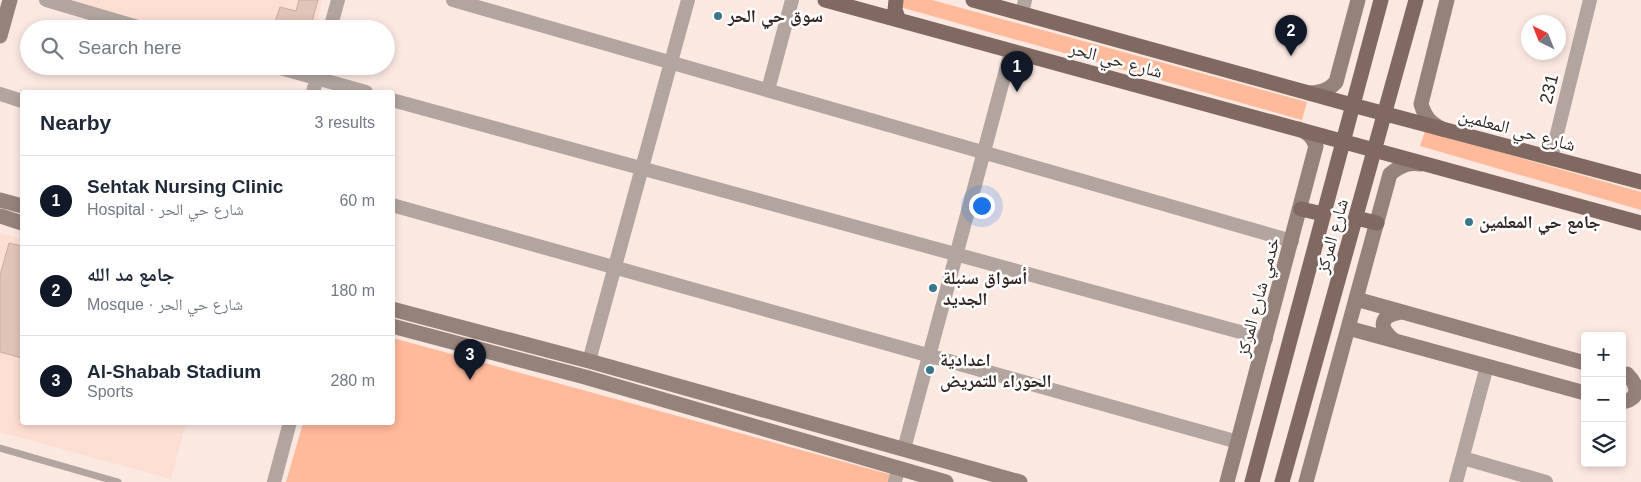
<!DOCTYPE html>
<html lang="en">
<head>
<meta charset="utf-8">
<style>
	:root { --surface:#fff; --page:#f6f6f7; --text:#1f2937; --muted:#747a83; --line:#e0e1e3; --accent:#111827 }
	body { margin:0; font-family:Helvetica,"Noto Naskh Arabic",sans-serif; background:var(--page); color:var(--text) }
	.controls { position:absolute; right:15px; bottom:15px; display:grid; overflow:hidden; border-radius:5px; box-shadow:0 2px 8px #0003 }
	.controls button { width:45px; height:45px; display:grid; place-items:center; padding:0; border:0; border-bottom:1px solid var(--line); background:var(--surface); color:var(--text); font:25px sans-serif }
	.compass { position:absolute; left:1521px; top:15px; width:45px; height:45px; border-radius:50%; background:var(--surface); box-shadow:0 2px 8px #0003; rotate:317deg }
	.you { position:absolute; left:981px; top:205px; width:18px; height:18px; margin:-12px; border:4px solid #fff; border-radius:50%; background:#1a73e8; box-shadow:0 0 0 8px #1a73e833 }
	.badge { display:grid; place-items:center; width:32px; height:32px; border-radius:50%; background:var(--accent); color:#fff; font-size:16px; font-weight:700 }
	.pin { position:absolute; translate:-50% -41px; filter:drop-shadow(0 1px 2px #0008) }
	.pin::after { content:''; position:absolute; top:26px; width:18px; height:15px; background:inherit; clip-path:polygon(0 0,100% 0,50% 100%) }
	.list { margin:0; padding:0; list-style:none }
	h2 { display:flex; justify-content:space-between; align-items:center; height:65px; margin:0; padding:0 20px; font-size:21px }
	h2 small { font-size:16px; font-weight:400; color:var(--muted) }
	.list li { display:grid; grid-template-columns:32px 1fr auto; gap:15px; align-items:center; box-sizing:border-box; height:90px; padding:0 20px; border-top:1px solid var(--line) }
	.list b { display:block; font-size:19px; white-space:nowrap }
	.list p { margin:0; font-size:16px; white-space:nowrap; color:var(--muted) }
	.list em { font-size:16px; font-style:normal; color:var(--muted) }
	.icon { flex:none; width:28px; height:28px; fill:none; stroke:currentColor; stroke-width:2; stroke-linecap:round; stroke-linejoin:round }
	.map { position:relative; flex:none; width:1641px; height:482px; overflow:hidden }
	.search { position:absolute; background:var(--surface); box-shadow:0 2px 8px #0003; left:20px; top:20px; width:375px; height:55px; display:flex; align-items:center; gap:12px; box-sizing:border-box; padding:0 18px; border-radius:28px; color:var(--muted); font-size:19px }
	.panel { position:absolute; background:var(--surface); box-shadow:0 2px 8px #0003; left:20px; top:90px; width:375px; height:335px; border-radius:5px }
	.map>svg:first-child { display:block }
	.built { fill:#fdded2 }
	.green { fill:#ffb99b }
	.building { fill:#e1c4b8; stroke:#c9ada1 }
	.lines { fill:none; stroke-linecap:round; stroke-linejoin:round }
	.lane { stroke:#b2a5a0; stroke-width:7 }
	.street { stroke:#b2a5a0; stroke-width:14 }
	.secondary { stroke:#95827b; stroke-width:15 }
	.primary { stroke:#806960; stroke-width:15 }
	.poi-dot { fill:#39778d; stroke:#fff; stroke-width:2 }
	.labels { text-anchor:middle; stroke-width:5; stroke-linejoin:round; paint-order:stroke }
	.poi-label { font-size:18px; font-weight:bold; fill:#322723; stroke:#fff; text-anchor:start }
	.street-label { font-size:18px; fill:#322723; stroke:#fff }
</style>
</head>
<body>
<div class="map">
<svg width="1641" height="482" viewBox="0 0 1641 482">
	<rect width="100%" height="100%" fill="#fbe8e1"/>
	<path class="built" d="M72,0h250l-7,29h-143z
		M0,233l22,6v183l164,1 -15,56 -171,-47z"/>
	<path class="green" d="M902,0h30l375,102 -5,18 -402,-113z
		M1425,131l216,61v18l-221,-64z
		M393,338l499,137 -2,7h-604l17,-59 89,-1z"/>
	<path class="building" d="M299,0h19l-8,29h-10l-25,-7 5,-15 16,4z
		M9,243l13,3v112l-22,-6v-77z"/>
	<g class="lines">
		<path class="lane" d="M0,448l118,34"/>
		<path class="street" d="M46,0l99,29
			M453,0l839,241
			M1022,14l3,-14
			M330,29l8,-29
			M273,66l93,26
			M768,90l24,-90
			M313,92l7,-26
			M0,94l22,7
			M392,100l874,239
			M1551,158l39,-158
			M392,205l846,237
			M589,361l99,-361
			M904,449l107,-398
			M1463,458l83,24
			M274,482l16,-60
			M895,482l3,-13
			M1456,482l31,-116"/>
		<path class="secondary" d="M0,36l10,-36
			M1309,93c12,-1 19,-2 27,-11l22,-82
			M1442,129c-12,-6 -17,-12 -21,-25l26,-104
			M0,200l22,6
			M0,216l22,7
			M1356,299l229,64
			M392,309l197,52 431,121
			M392,326l193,51 361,105
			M1348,328l237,65
			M1395,341c-18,-13 -15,-26 6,-29
			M1622,402c19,-3 16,-17 5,-28
			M1227,482l89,-336c-3,-8 -8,-14 -17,-17
			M1306,482l84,-308c10,-8 18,-12 31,-10"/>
		<path class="primary" d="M825,0l816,223
			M896,0l-1,10 4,10
			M973,0l379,105 289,77
			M1301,209l22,5
			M1356,218l21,5
			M1252,482l129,-482
			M1282,482l134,-482"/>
	</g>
	<g class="poi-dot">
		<circle cx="718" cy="16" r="5"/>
		<circle cx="1469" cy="222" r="5"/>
		<circle cx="933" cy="288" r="5"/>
		<circle cx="930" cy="370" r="5"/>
	</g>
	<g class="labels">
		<g class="poi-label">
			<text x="728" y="22">سوق حي الحر</text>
			<text x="1479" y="228">جامع حي المعلمين</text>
			<text x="943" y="284">أسواق سنبلة<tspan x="943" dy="21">الجديد</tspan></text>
			<text x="940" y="366">اعدادية<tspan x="940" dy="21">الحوراء للتمريض</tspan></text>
		</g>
		<g class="street-label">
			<text transform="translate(1116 60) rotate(15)" y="6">شارع حي الحر</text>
			<text transform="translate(1549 89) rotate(-76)" y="6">231</text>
			<text transform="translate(1517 130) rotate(15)" y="6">شارع حي المعلمين</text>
			<text transform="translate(1332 236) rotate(-74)" y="6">شارع المركز</text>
			<text transform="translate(1258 297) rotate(-75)" y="6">خدمي شارع المركز</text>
		</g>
	</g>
</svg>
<div class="controls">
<button>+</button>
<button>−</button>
<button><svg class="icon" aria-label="layers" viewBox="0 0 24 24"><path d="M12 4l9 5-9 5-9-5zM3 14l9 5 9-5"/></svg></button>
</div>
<svg class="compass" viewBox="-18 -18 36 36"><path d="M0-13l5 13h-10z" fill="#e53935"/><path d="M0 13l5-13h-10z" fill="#747a83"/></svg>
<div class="you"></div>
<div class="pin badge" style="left:1017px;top:92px">1</div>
<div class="pin badge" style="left:1291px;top:56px">2</div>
<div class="pin badge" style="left:470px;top:380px">3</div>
<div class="search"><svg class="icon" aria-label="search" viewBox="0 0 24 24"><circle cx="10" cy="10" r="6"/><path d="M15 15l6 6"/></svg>Search here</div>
<section class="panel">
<h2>Nearby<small>3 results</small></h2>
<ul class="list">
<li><span class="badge">1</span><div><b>Sehtak Nursing Clinic</b><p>Hospital · شارع حي الحر</p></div><em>60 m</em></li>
<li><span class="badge">2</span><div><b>جامع مد الله</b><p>Mosque · شارع حي الحر</p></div><em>180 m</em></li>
<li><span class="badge">3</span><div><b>Al-Shabab Stadium</b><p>Sports</p></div><em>280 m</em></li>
</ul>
</section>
</div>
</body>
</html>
